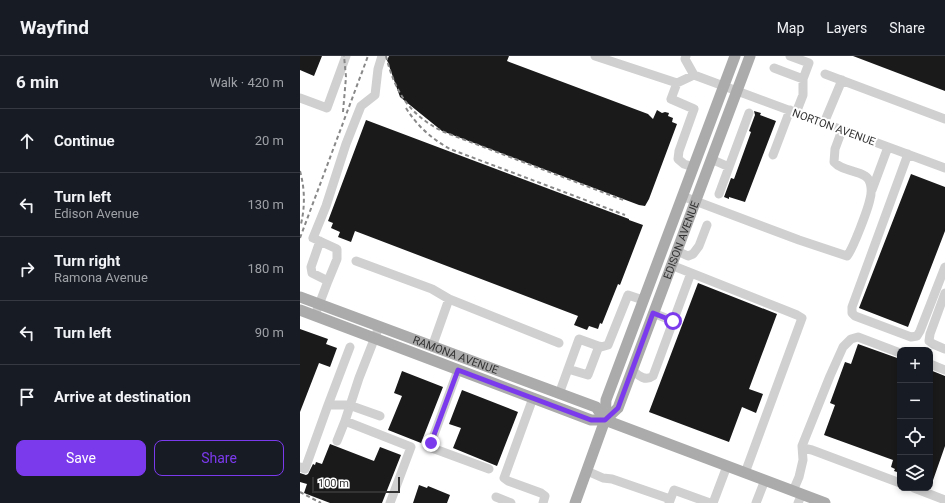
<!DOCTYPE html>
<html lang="en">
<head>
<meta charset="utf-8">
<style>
	:root { --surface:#171b24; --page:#242831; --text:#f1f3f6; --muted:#9ea1a6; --line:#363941; --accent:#7c3aed }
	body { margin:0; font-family:Roboto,sans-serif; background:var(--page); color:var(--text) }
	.controls { position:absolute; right:12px; bottom:12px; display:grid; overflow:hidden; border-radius:8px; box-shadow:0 2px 6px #0003 }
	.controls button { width:36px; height:36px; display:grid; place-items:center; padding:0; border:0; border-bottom:1px solid var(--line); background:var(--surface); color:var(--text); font:20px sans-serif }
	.scale { position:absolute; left:12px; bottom:10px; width:88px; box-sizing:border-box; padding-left:4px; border:2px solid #333; border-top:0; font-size:11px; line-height:14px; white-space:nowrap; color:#333; -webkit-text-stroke:3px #fff; paint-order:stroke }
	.stop { position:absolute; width:12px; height:12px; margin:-9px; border:3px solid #7c3aed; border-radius:50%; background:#fff }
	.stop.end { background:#7c3aed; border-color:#fff; box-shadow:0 1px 4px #0008 }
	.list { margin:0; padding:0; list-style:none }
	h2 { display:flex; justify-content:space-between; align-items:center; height:52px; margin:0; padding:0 16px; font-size:17px }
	h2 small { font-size:13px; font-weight:400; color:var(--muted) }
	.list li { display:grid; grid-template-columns:26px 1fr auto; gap:12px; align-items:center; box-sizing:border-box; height:64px; padding:0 16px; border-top:1px solid var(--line) }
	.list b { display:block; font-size:15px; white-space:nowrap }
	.list p { margin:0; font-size:13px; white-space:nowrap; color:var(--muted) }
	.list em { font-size:13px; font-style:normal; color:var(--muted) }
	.actions { display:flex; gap:8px; padding:12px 16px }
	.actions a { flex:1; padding:9px 0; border:1px solid var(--accent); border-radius:8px; text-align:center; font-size:14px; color:var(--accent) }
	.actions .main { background:var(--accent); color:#fff }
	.icon { flex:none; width:22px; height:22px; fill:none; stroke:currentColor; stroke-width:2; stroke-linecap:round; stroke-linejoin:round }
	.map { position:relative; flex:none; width:645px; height:447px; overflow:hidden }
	header { display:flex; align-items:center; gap:24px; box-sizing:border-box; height:56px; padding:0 20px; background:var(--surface); border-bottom:1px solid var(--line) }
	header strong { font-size:19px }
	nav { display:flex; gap:22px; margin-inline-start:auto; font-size:14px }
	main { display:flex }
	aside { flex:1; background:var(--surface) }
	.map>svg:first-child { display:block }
	.building { fill:#1a1a1a }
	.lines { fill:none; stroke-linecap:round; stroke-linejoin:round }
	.minor { stroke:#d0d0d0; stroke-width:9 }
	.major { stroke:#ababab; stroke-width:11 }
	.rail { stroke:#888; stroke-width:2; stroke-dasharray:4 3; stroke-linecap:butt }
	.route { stroke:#7c3aed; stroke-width:5 }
	.labels { text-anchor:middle; stroke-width:4; stroke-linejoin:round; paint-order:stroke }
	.street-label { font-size:11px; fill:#333; stroke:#fff }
</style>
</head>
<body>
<header>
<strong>Wayfind</strong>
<nav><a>Map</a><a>Layers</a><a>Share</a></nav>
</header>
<main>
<aside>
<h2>6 min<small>Walk · 420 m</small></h2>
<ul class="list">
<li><svg class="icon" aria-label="ahead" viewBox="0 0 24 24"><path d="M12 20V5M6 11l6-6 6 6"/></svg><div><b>Continue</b></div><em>20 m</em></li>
<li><svg class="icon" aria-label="left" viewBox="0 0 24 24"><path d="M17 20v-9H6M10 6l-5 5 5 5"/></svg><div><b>Turn left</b><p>Edison Avenue</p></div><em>130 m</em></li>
<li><svg class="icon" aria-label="right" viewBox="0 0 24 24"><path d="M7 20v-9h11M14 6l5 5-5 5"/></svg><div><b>Turn right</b><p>Ramona Avenue</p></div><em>180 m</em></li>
<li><svg class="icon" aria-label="left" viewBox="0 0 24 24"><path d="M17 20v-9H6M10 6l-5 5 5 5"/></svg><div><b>Turn left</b></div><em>90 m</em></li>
<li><svg class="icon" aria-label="arrive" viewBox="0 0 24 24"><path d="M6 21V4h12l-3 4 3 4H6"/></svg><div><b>Arrive at destination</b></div></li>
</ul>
<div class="actions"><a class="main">Save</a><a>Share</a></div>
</aside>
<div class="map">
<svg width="645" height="447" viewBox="0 0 645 447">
	<rect width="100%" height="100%" fill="#fff"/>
	<path class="building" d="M0,0h22l-8,20 -14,-6z
		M89,0h120l-2,5 141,53 5,5 4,-9 5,3 3,-1 4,1 -1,3 5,2 -1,4 5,2 -28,75 -4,7 -6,-1 -197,-74 -42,-34 -13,-37z
		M553,0h92v35z
		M454,55l7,2 -1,2 16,6 -31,81 -16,-5v2l-5,-2 7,-19 3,1 17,-47 -2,-1 6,-16z
		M66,64l263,99v1l14,5 -23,60 -2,-1 -16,40 -2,-1 -2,6 -9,-3 -2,4 -13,-5 4,-9 -223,-85 -4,11 -13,-5 2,-5 -9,-4 2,-5 -5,-2z
		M611,118l34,13v44l-37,96 -49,-19z
		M398,227l79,31 -28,75 14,5 -7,19 -14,-6 -13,35 -80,-30z
		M0,273l28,10 -2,5 11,4 -7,19 -11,-4 -19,49z
		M558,288l42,15v114l-6,-2 1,-2 -4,-2 2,-7 -69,-25 11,-30 -5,-2 15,-41 6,2z
		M630,314l15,6v70l-14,40z
		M102,315l41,16 -22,56 -33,-13 14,-34 -8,-3z
		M162,334l56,22 -21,54 -44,-18 8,-20 -12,-4z
		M30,388l44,17 6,-14 21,8 -19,48h-52l-26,-10 3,-9 -7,-2v-9l6,2 2,-1 5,-10 2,1 1,-3 6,2z
		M119,429l8,3 1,-2 22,9 -3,8h-34z"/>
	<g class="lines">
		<path class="minor" d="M295,0l82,27
			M386,0l-1,3 9,16 251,93
			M490,0l19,7 -6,16v16l-7,18
			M474,12l29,11
			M525,18l120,45
			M0,42l27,10 19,-52
			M524,67l18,-43
			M608,98l-56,153v6l3,3 56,21 6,-1 3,-5 25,-64
			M473,99l17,-45
			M411,103l18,8
			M393,111l-9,-3 -6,-5 1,-8 15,-42 -23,-10 6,-16 17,-8
			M572,134l16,-43
			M419,138l30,-81
			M382,140l117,44 48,16c6,-7 21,-47 23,-57 2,-7 2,-19 -5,-23 -9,-6 -23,-5 -31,-14l1,-13 7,-19
			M20,185l-9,26 1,6 16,8 9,-22v-10l-24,-11 13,-32 20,-62 15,-38 14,-11 3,-26 4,-13
			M377,195l11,5 5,-2 6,-8 8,-21
			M56,205l76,28 17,10 110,44
			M371,209l111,44 15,6 5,3 -57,155
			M645,237l-15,41 -1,7 4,3 12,5
			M17,254l11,-29
			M353,257l20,8
			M79,271l-20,51 -14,43 66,26 -21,56
			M132,291l17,-48
			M630,308l15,6
			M268,313l20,6 11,-29
			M158,314l-27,73 1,5 57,21
			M332,314c6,5 13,12 21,6l38,-103
			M259,338l20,-55 22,8 7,-2 20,-50 15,5
			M233,342l-29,80 4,3 33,12 4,3 -2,7
			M28,349l22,-58
			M37,385l8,-20
			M503,392l9,2 88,33
			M0,411l5,2 23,-64h21l31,11
			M287,415l16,7 9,1 58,20
			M614,432l31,12
			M493,435l6,-14 4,-17 -1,-14 28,-70 13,-29 8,-8 7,-2 42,16
			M196,441l15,6
			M369,447l5,-13 36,13
			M413,447l14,-37
			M456,447l9,-23
			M498,447l4,-9"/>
		<g class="major">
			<path id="s1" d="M0,241l296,110 9,13"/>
			<path d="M0,254l291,110h14l220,83"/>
			<path id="s2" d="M305,364l13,-12 132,-352"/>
			<path d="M275,447l30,-83 1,-20 129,-344"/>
		</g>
		<path class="rail" d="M86,0c9,36 23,59 58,76l182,69
			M106,52c11,18 26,31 44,41l175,66
			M43,56l3,-35 -2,-21
			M0,115c5,18 5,36 1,53
			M0,182l68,-182
			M0,436l21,11"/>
	</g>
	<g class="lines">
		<path class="route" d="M131,387l27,-73 133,50h14l13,-12 35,-95 20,8"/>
	</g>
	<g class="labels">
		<g class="street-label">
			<text transform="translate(534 71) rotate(20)" y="4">NORTON AVENUE</text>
			<text dy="4" stroke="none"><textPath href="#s2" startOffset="197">EDISON AVENUE</textPath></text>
			<text dy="4" stroke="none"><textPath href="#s1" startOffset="166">RAMONA AVENUE</textPath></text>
		</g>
	</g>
</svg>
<div class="controls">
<button>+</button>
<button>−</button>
<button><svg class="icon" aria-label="locate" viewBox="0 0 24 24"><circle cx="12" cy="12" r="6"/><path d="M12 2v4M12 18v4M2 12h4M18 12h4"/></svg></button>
<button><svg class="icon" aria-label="layers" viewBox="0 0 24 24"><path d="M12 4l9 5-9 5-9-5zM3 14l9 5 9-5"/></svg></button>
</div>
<div class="scale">100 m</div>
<div class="stop" style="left:373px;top:265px"></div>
<div class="stop end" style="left:131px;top:387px"></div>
</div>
</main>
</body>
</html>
